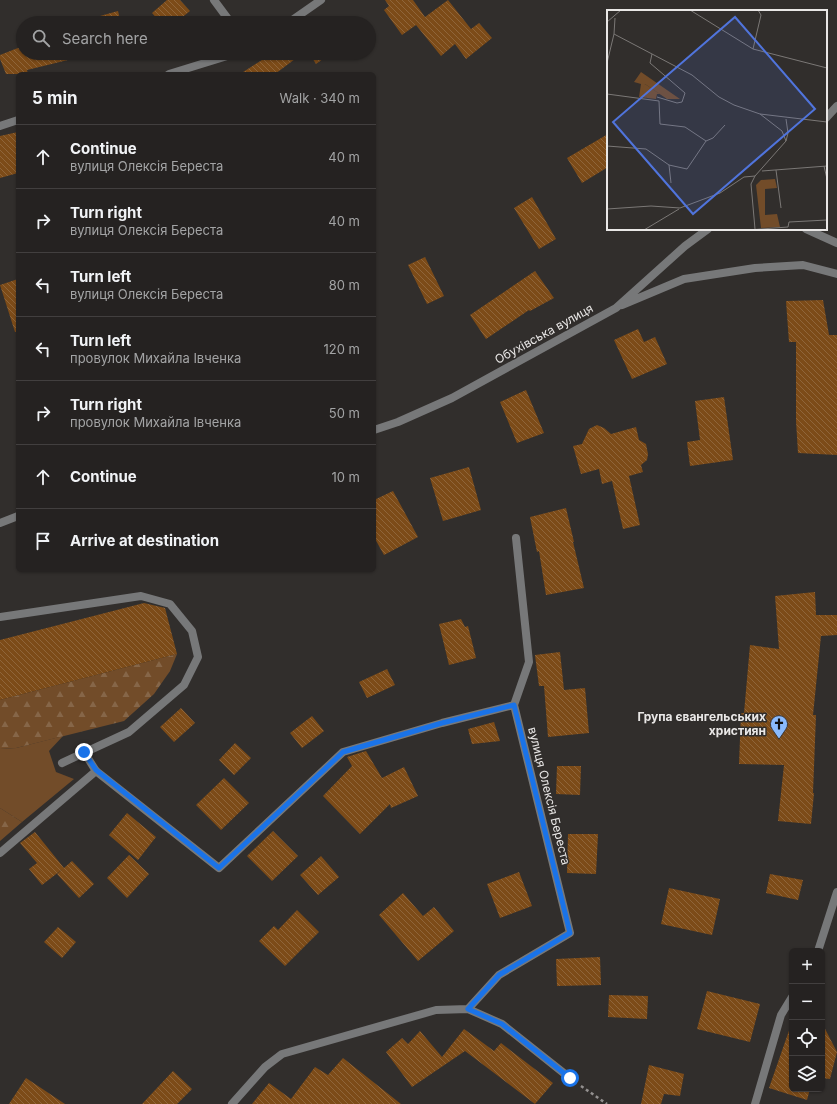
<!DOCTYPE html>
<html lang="en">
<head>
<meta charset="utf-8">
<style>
	:root { --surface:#252221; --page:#312f2e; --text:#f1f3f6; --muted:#a3a4a5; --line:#423f3f }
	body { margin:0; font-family:Inter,sans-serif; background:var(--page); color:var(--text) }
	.controls { position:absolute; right:12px; bottom:12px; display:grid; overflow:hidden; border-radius:6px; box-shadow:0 1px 3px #0004 }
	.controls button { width:36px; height:36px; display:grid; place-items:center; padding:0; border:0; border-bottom:1px solid var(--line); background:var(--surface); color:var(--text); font:20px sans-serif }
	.stop { position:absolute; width:12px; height:12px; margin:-9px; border:3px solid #1a73e8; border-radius:50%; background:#fff }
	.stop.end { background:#1a73e8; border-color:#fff; box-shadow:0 1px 4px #0008 }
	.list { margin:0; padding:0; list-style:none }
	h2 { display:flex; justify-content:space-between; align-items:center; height:52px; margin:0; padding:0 16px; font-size:17px }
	h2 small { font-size:13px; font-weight:400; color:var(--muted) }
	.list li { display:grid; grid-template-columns:26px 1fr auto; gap:12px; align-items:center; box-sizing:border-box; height:64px; padding:0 16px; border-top:1px solid var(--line) }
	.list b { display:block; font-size:15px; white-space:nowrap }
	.list p { margin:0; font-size:13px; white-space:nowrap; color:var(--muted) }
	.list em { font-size:13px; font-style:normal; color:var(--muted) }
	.icon { flex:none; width:22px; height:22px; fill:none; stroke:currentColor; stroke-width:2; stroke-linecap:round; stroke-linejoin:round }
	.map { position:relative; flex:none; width:837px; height:1104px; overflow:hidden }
	.search { position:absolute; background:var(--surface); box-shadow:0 1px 3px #0004; left:16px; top:16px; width:360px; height:44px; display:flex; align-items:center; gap:10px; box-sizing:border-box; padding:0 14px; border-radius:22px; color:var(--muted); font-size:15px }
	.panel { position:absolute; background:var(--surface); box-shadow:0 1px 3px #0004; left:16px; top:72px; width:360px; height:500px; border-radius:6px }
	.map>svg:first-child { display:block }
	.grass { fill:#724c29 }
	.forest { fill:url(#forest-firs) }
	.building { fill:url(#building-back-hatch) }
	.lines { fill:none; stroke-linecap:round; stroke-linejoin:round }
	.path { stroke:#93908f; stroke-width:2.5; stroke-dasharray:3 3; stroke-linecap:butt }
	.service { stroke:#777879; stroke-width:8 }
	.minor { stroke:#777879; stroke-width:8 }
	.route { stroke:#1a73e8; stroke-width:5 }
	.labels { text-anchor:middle; stroke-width:3; stroke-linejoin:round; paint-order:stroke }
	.street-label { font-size:12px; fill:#e9e7e6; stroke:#312e2c }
	.poi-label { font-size:12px; font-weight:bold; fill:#e9e7e6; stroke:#312e2c; text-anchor:end }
	.inset-road { fill:none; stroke:#7b7876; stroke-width:1 }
	.view { fill:#5074dc; fill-opacity:0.15; stroke:#5074dc; stroke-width:2 }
	.inset-edge { fill:none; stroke:#e9e7e6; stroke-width:2 }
</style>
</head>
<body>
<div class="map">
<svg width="837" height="1104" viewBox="0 0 837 1104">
	<defs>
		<pattern id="forest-firs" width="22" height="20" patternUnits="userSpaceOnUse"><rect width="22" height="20" fill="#724c29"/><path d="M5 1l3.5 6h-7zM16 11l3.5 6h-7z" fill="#866648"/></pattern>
		<pattern id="building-back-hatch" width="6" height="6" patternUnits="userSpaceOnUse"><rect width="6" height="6" fill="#7c4b18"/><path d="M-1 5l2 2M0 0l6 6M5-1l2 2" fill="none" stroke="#8f653a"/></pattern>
	</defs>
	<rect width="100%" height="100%" fill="#312e2c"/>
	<path class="grass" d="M63,736l-14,15 7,21 18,7 -52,43 -22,-14v-59l16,-1z"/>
	<path class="forest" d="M177,654l-7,17 -16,23 -30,27 -108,27 -16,1v-49z
		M0,808l22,14 -22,19z"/>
	<path class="building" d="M167,0h13l10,11 -15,12h-14l-9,-10z
		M385,0h28l12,17 23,-17 23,29 8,-6 13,15 -26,21 -11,-15 -14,12 -25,-31 -14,10 -18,-25 5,-4z
		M118,11l3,12h-19l-2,-7z
		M329,16l5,7h-15z
		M23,46v7h47l2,6 -45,11 1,4h-22l-6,-15v-4z
		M273,53h30l-28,21h-35z
		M309,53h22l-15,11z
		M18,132v41l-18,5v-42z
		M608,134v33l-26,16 -15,-25z
		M532,197l24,42 -17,10 -25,-41z
		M425,257l19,39 -17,8 -19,-39z
		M535,271l19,27 -24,13 -1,-1 -43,29 -16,-24z
		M18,279v53h-3l-15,-47z
		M823,300l6,35h8v120l-39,-2 -2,-32v-79h-7l-3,-41z
		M638,329l6,13 11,-5 12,27 -35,15 -18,-39z
		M526,390l18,43 -27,10 -17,-41z
		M724,397l9,63 -43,6 -3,-24 13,-2 -5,-39z
		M597,425l7,3 7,6 25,-7 3,13 7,4 2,10 -1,6 -6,5 2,7 -14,4 11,49 -17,4 -11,-48 -10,3 -3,-15 -18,5 -8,-28 9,-2 7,-15z
		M469,467l12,43 -38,11 -13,-43z
		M393,491l25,46 -34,18 -10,-18v-37z
		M566,508l8,34h-1l11,46 -38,7 -7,-44 -2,1 -7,-35z
		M815,592l1,23h21v20l-16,1 -8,79h3l-3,78h1l-3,31 -33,-3 6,-56 -45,-1 2,-51h3l6,-68 29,4 -4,-53z
		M144,603l21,5 12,46 -177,46v-60z
		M461,619l4,8 3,-1 8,32 -27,7 -10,-41z
		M560,652l4,38 21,-2 4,45 -41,4 -4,-51h-5l-4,-31z
		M387,669l8,16 -28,13 -8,-16z
		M181,708l14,15 -21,19 -14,-15z
		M312,716l12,15 -22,17 -12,-15z
		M494,722l6,19 -28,3 -4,-15z
		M235,743l16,15 -17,17 -15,-15z
		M366,751l16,27 22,-11 14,29 -27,12 -1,-4 -30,30 -37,-38 29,-30 -5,-9z
		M557,766h24l-1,29 -24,-1z
		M224,778l25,25 -28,27 -25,-25z
		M127,813l29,24 -18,23 -29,-25z
		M273,831l25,25 -26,25 -25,-25z
		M35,832l29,36 -22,17 -13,-16 8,-6 -17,-20z
		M568,834h30l-2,40 -29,-1z
		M129,855l20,19 -22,24 -20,-20z
		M321,856l18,21 -21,18 -18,-20z
		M72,861l22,23 -15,14 -22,-24z
		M519,872l13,34 -32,12 -13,-34z
		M770,874l33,6 -5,20 -32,-7z
		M669,888l51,11 -8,36 -51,-11z
		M403,893l20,23 11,-9 20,24 -36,30 -39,-46z
		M297,910l22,22 -34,34 -26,-25 15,-15 4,4z
		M58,927l18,15 -14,16 -18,-16z
		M600,957l1,28 -44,1 -1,-27z
		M707,991l53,13 -10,38 -53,-13z
		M609,995l39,1 -1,23 -39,-2z
		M792,1022v67h18l-3,11 -38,-12z
		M822,1023l15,29 -7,27 -8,-1z
		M464,1029l30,22 7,-8 52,40 -18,21 -70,-53 -53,36 -26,-35 16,-14 6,6 12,-13 22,26z
		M343,1058l58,46h-149l17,-21 22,16 24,-32 13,8z
		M649,1065l35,9 -4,22 -16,-2 -3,10h-20z
		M173,1071l19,18 -15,15h-35z
		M26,1078l39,26h-56z"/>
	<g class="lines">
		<path class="path" d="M581,1086l26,18"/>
		<path class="service" d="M0,617l141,-21 29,8 22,27 6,26 -14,28 -55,47 -67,31
			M84,752l12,19"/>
		<path class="minor" d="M214,0l17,23
			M288,23l33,-23
			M169,74l68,-21
			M826,118l11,-12
			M0,126l18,-6
			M806,229l31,14
			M622,305l62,-26 71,-11 48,-3 34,9
			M374,430l24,-8 54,-24 164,-90 69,-62 23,-17
			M0,523l18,-7
			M0,853l96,-82 123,97 124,-116 99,-29 72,-18
			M818,951l19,-59
			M468,1009l31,-34 71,-42 -56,-228 15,-43 -13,-124
			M232,1104l33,-37 17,-13 154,-44 32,-1 34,15 68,54
			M755,1104l26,-89 11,-18"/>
	</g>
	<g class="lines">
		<path class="route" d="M84,752l12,18 123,98 124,-116 99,-29 72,-18 56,228 -71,42 -31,34 34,15 68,54"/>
	</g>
	<defs>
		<g id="church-pin" transform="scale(0.9)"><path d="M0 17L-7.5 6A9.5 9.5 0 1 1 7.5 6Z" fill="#8abafc" stroke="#312e2c"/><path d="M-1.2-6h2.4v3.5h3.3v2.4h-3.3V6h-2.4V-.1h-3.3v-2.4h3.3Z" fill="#111"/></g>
	</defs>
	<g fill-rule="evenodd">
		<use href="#church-pin" x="779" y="724"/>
	</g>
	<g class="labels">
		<g class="street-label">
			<text transform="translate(544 334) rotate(-29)" y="4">Обухівська вулиця</text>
			<text transform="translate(549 796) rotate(76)" y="4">вулиця Олексія Береста</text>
		</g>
		<g class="poi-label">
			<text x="766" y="721">Група євангельських<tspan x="766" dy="14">християн</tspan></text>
		</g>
	</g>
	<g transform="translate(607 10)">
		<rect width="220" height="220" fill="#312e2c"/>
		<path d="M38,74l15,10h-3l-1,5 -9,-1 -6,-8 1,-5z" fill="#724c29"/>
		<path d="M34,62l39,27h-13l-22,-15 -3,6 5,8 -8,-1 2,-13 -7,-2zM168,169l2,9 -12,1v26l12,-1 3,13 -19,1 -5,-43 5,-5z" fill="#724c29"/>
		<path class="inset-road" d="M83,0l63,39 74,19M0,12l14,-12M7,24l78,41 27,22 15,8 26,9 67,8M146,39l8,-34 -3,-5M45,44l-2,9 35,30 -3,9 -5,1 -20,-6M0,53l7,-29 1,-16M0,84l52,7 1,23 25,3 21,14M179,109l2,14 -2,8M0,136l39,3 23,16 2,18M62,155l18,4 19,-28 7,-3 12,-13M217,156l3,13M169,160l5,38M155,161l65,-5M0,199l44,-3 29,2 40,-15 24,-16 11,-1 31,-35 -4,-10 -22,-17M148,219l-4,-45 4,-8M37,220l35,-21M141,220l40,-3 1,-5 38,-2"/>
		<path class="view" d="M128,7l80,92 -122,105 -80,-92z"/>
		<rect width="220" height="220" class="inset-edge"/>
	</g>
</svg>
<div class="controls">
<button>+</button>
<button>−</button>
<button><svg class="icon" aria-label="locate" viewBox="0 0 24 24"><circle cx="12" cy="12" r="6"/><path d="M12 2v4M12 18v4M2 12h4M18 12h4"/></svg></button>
<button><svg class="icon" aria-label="layers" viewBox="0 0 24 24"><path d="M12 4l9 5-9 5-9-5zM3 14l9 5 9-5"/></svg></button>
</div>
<div class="stop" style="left:570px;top:1078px"></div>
<div class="stop end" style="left:84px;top:752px"></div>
<div class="search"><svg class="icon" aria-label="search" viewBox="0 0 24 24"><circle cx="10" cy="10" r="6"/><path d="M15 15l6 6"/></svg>Search here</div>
<section class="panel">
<h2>5 min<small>Walk · 340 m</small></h2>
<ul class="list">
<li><svg class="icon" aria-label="ahead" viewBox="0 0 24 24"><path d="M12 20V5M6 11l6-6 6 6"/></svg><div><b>Continue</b><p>вулиця Олексія Береста</p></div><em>40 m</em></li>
<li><svg class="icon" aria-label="right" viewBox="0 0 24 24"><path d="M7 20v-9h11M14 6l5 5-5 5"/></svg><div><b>Turn right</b><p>вулиця Олексія Береста</p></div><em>40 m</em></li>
<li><svg class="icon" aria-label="left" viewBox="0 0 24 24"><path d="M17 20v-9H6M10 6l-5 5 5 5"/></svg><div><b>Turn left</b><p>вулиця Олексія Береста</p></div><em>80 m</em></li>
<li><svg class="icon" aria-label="left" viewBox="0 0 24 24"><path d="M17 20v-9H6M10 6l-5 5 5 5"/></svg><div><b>Turn left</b><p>провулок Михайла Івченка</p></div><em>120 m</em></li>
<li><svg class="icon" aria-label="right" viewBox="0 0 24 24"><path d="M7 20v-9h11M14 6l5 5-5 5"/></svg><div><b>Turn right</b><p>провулок Михайла Івченка</p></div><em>50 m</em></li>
<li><svg class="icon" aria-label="ahead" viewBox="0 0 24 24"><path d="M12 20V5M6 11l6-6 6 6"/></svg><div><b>Continue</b></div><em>10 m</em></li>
<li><svg class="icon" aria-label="arrive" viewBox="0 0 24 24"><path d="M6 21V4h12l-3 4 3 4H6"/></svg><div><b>Arrive at destination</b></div></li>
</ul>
</section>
</div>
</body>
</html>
